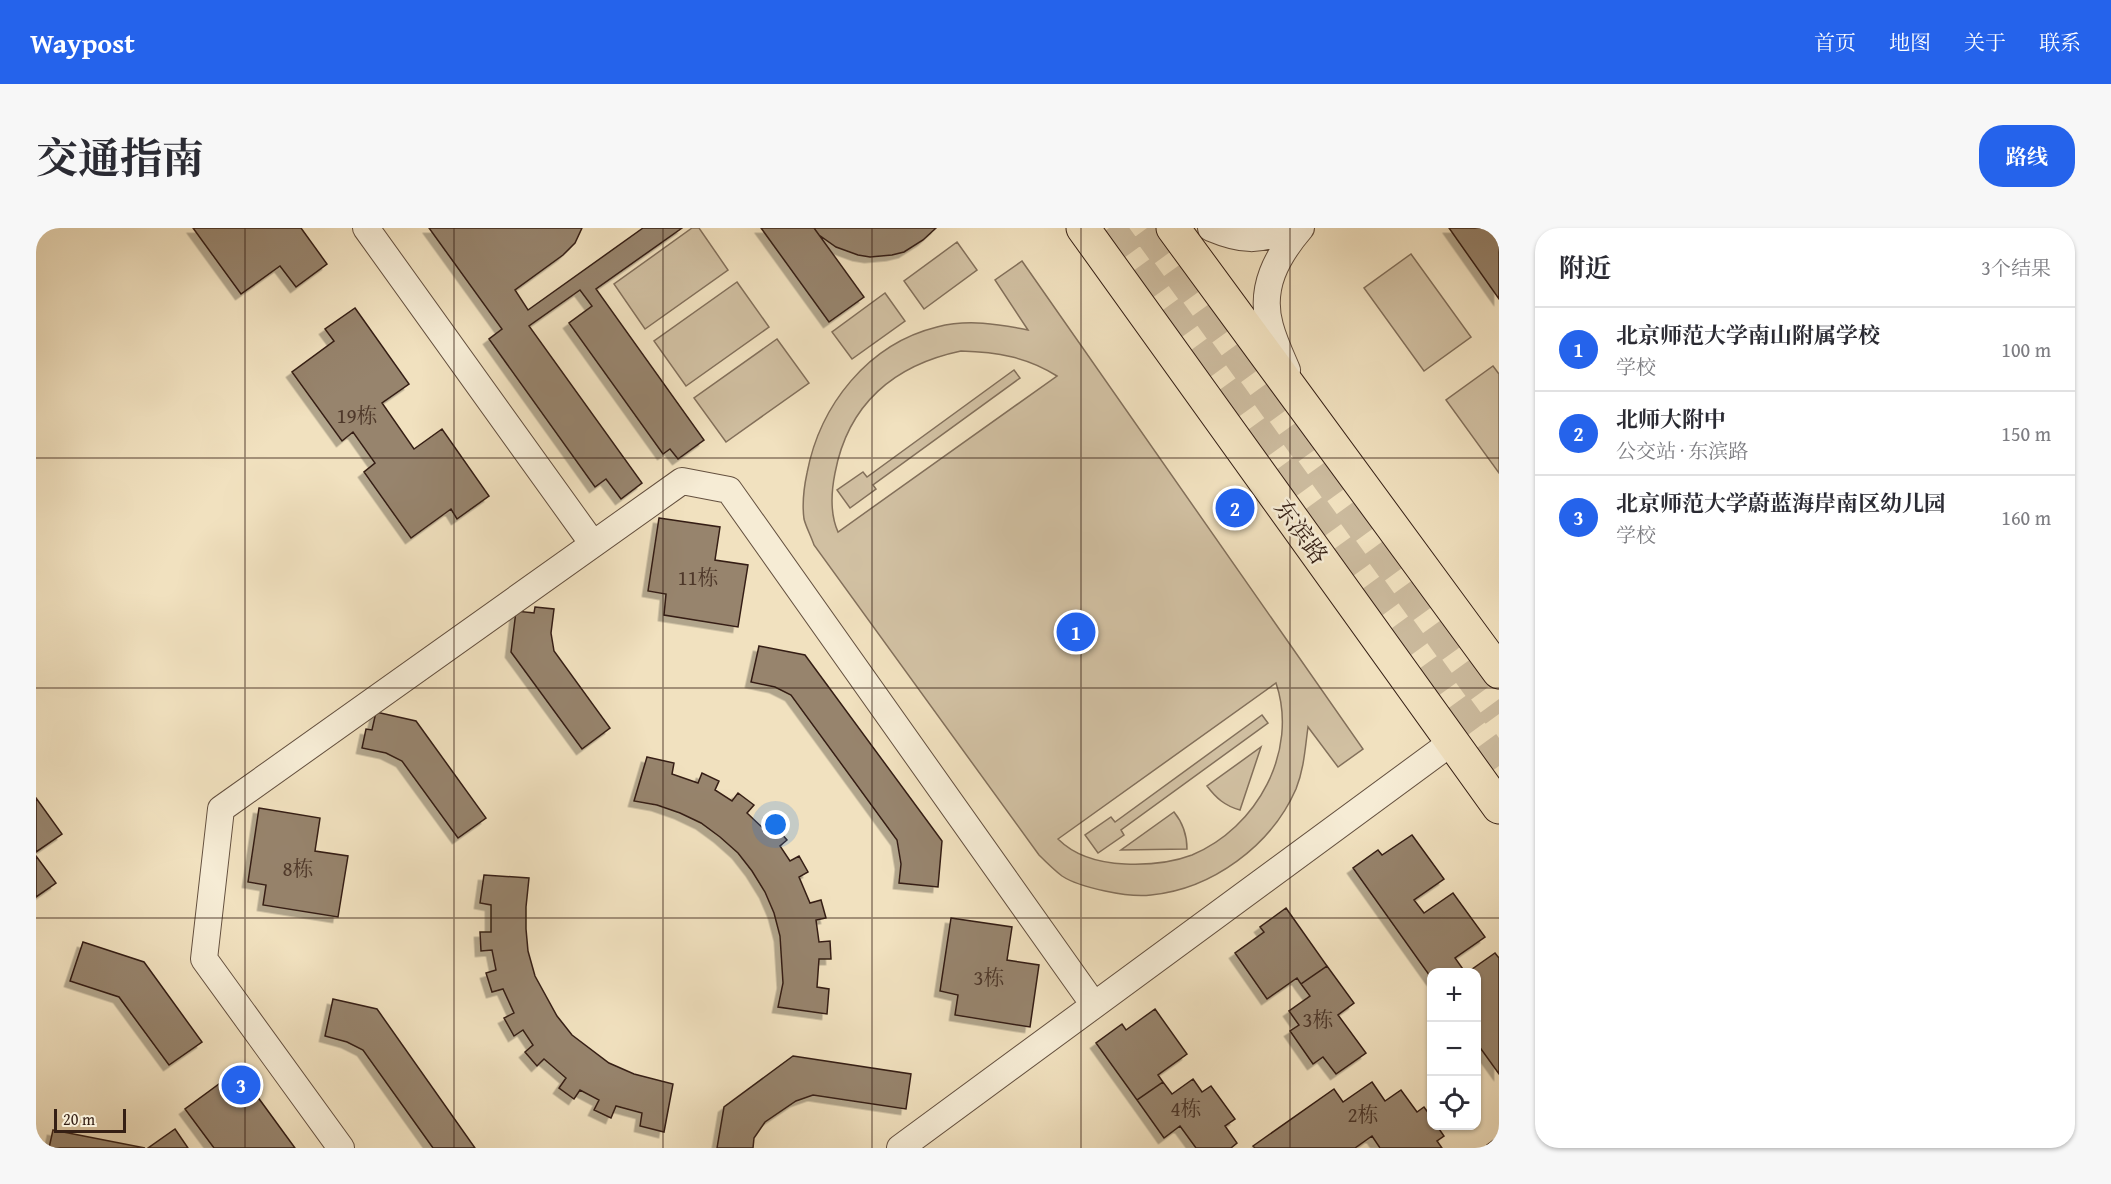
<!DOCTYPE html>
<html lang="zh">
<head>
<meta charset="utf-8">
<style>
	:root { --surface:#fff; --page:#f7f7f7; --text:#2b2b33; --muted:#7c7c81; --line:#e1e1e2; --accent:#2563eb }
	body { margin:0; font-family:"Gentium Book Plus","Noto Serif SC",serif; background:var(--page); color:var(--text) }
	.controls { position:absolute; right:18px; bottom:18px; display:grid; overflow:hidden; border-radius:12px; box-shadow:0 2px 4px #0004 }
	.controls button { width:54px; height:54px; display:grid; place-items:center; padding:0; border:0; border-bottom:2px solid var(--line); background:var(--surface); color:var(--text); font:30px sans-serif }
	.scale { position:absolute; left:18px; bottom:15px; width:72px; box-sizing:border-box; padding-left:6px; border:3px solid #351f14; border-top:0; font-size:16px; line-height:21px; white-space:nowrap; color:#351f14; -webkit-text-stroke:4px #f6ecd5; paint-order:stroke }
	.you { position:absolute; left:740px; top:597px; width:21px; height:21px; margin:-15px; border:4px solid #fff; border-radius:50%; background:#1a73e8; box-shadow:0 0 0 9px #1a73e833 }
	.badge { display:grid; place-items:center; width:39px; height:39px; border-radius:50%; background:var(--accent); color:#fff; font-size:20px; font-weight:700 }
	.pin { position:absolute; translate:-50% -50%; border:3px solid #fff; box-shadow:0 2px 6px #0006 }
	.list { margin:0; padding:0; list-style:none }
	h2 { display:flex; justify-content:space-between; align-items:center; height:78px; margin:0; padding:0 24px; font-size:26px }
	h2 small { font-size:20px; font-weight:400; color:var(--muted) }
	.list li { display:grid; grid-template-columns:39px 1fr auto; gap:18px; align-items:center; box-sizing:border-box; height:84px; padding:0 24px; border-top:2px solid var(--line) }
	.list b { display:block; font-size:22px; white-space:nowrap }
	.list p { margin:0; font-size:20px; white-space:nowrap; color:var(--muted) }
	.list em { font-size:20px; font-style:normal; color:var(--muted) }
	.icon { flex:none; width:33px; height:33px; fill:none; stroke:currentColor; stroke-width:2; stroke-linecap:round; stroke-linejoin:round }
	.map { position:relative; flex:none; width:1463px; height:920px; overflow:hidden; border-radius:24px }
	header { display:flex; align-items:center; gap:36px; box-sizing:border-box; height:84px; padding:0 30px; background:var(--accent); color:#fff }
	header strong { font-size:28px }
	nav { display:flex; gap:33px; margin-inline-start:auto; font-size:21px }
	.intro { display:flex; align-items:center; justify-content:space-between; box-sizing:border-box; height:144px; padding:0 36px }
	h1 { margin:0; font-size:42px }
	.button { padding:15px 27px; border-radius:24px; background:var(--accent); color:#fff; font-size:21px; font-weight:700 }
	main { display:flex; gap:36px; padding:0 36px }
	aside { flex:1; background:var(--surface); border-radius:24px; box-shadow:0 2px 4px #0004 }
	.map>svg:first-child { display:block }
	.green { fill:#d1c0a2; stroke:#83705b; stroke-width:1.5; fill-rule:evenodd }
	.building { fill:#97846d; stroke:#351f14; stroke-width:1.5; filter:url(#shadow) }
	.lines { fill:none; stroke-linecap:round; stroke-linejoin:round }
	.highway-tunnel { stroke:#cbba9d; stroke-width:33; stroke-dasharray:33 16; stroke-linecap:butt }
	.minor-casing { stroke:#64503f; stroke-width:28 }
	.major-casing { stroke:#351f14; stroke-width:35 }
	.minor { stroke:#f6ecd5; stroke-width:26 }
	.major { stroke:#f1e1bf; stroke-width:33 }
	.grid { fill:none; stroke:#351f14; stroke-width:1.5; stroke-opacity:0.55 }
	.labels { text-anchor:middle; stroke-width:5; stroke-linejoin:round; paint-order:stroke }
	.number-label { font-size:21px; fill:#4e382a }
	.street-label { font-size:24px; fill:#351f14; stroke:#f6ecd5 }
</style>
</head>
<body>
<header>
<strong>Waypost</strong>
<nav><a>首页</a><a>地图</a><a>关于</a><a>联系</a></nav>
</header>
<div class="intro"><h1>交通指南</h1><a class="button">路线</a></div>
<main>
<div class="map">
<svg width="1463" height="920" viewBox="0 0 1463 920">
	<defs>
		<filter id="shadow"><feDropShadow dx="-5.5" dy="5.5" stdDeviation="0" flood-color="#0004"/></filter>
	</defs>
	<rect width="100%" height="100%" fill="#f1e1bf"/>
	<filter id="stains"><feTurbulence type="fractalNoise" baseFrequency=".00333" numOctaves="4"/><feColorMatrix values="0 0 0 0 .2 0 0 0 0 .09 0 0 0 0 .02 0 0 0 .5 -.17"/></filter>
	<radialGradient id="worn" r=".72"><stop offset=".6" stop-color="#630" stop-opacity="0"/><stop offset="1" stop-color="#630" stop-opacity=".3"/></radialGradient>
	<path class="green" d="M656,0h7l29,42 -83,59 -31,-45z
		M921,14l20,28 -53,39 -20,-28z
		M1375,26l60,83 -47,34 -60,-83z
		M986,33l341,488 -25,18 -30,-40c-3,22 -4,42 -12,62 -25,57 -84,100 -145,106 -15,2 -32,-1 -46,-4 -14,-3 -31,-7 -43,-15 -8,-6 -16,-14 -23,-21l-225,-310c-3,-9 -8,-18 -10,-26 -2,-15 0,-32 3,-46 13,-68 61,-129 130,-146 31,-8 61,-3 91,3l-33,-50zM925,123c36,1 66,6 96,25l-219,156c-8,-18 -7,-39 -3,-59 13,-69 59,-108 126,-122zM1240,455c23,68 -19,145 -84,172 -21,8 -44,10 -67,9 -24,-1 -50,-8 -67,-25z
		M701,54l32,45 -83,59 -32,-45z
		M849,65l20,28 -53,38 -20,-27z
		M741,111l32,44 -83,59 -32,-44z
		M1457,138l6,8v99l-53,-73z
		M978,142l6,8 -147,107 3,4 -26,19 -13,-18 26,-18 4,5z
		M1226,487l6,8 -147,107 3,5 -26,18 -13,-18 26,-18 4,5z
		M1225,519l-21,63c-15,-4 -24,-12 -33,-24z
		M1138,584c9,11 13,22 13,37l-66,1z"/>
	<path class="building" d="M157,0h108l26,36 -31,23 -16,-21 -39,28z
		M393,0h153l-7,15 -12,12 -48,35 13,20 115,-82h39l-86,61 108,151 -26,19 -8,-10 -7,5 -94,-131 23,-17 -12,-16 -51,36 113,157 -21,16 -15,-20 -11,8 -106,-148 13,-10z
		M725,0h53l50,69 -35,25z
		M778,0h122l-13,12 -19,12 -12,3 -22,2 -12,-2 -22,-8 -17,-12z
		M1413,0h50v71z
		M319,80l54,76 -27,19 32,46 28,-20 47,67 -32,23 -6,-10 -40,29 -47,-66 11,-9 -22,-31 -11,9 -50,-69 42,-31 -9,-12z
		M623,290l61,9 -5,33 33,5 -10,62 -74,-12 2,-21 -18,-3z
		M499,379l19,2 -3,24 3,18 56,77 -28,21 -71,-97 5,-41 18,2z
		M723,418l46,9 137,186 -4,46 -39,-4 2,-19 -4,-24 -106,-145 -16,-8 -24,-5z
		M340,484l40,9 70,97 -28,20 -56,-77 -16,-8 -24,-5 4,-19 6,1z
		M611,529l27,6 -2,11 26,9 4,-10 17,8 -4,9 17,11 6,-8 16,12 -7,8 20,19 7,-7 13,15 -7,6 10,15 9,-5 9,16 -9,5 11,26 11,-3 5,18 -10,2 3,22 11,-1 1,18h-12l-2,28 12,2 -2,25 -49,-7 5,-24 -3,-47 -6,-23 -9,-21 -13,-21 -14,-18 -18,-16 -19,-14 -21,-10 -23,-8 -23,-4z
		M0,570l26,36 -26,18z
		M223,580l61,10 -5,33 33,5 -10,61 -75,-12 3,-20 -18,-3z
		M1376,607l32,44 -30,21 10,13 29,-20 32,44 -30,21 10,14h-33v7l-79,-111 25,-18 4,5z
		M0,628l20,27 -20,14z
		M448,647l45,3 -3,29v22l2,22 7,25 22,40 15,19 37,28 25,11 39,10 -9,48 -24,-6 2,-13 -26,-7 -5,12 -17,-8 5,-10 -19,-10 -6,9 -15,-11 7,-10 -22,-19 -7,7 -12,-14 8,-7 -10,-15 -9,6 -10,-18 10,-5 -11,-24 -11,3 -6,-19 10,-3 -4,-20 -11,1 -1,-19h11v-27l-11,-2z
		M1250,680l41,58 -26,18 -4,-6 -30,21 -32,-46 29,-21 -4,-5z
		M915,690l61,9 -5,33 32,5 -9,62 -75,-12 3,-20 -18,-4z
		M47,714l61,20 58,80 -33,23 -50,-68 -49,-16z
		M1459,725l4,5v116l-23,-32v-70h-8z
		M1291,738l27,37 -16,12 28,38 -30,21 -13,-17 -10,7 -23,-33 9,-6 -10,-14 21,-15 -9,-12z
		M297,771l44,10 98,139h-42l-70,-98 -16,-8 -22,-6z
		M1119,781l32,45 -29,21 5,7 -26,18 -41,-57 26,-19 4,6z
		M757,828l118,18 -5,35 -93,-14 -17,6 -31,21 -11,16 -1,10h-36l7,-41z
		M202,842l57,78h-81l-29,-39z
		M1157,851l9,13 9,-6 24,33 -10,7 12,17 -6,5h-35l-16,-22 -16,12 -27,-38 26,-18 9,12z
		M1336,854l13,19 16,-11 16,22 7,-5 8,11v8h5l7,10 -7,5 5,7h-62l-8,-12 -17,12h-100l-2,-2 81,-57 9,13z
		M139,901l13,19h-40z
		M17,902l92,18h-96z
		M1463,908v12h-9l-3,-3z"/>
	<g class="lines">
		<path class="highway-tunnel" d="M1073,0l390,538
			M1111,0l352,486"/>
		<g class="minor-casing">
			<path id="minor" d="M330,0l227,316
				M1175,0c31,13 48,14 79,0
				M1251,142c-6,-14 -13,-29 -17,-44 -11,-38 7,-70 31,-98
				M305,920l-137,-189 17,-150 461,-328 47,9 365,515
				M864,920l552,-406"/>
		</g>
		<g class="major-casing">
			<path id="major" d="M1047,0l416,579
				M1137,0l326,444"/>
		</g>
		<use href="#minor" class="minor"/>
		<use href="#major" class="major"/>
	</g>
	<path class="grid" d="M209,0v920M418,0v920M627,0v920M836,0v920M1045,0v920M1254,0v920M0,230h1463M0,460h1463M0,690h1463"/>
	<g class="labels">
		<g class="number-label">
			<text x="321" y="195">19栋</text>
			<text x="662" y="357">11栋</text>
			<text x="262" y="648">8栋</text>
			<text x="953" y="757">3栋</text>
			<text x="1282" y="799">3栋</text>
			<text x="1150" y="888">4栋</text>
			<text x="1327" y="894">2栋</text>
		</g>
		<g class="street-label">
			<text transform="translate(1265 304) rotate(54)" y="8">东滨路</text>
		</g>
	</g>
	<rect width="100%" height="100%" filter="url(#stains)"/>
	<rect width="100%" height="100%" fill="url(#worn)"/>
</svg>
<div class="controls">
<button>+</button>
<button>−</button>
<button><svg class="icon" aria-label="locate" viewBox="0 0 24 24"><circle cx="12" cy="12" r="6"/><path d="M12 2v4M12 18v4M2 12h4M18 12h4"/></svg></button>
</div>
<div class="scale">20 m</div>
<div class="you"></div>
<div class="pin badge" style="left:1040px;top:404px">1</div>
<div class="pin badge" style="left:1199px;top:280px">2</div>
<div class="pin badge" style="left:205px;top:857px">3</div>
</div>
<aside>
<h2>附近<small>3个结果</small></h2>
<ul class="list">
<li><span class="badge">1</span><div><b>北京师范大学南山附属学校</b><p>学校</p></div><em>100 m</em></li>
<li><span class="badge">2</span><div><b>北师大附中</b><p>公交站 · 东滨路</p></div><em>150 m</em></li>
<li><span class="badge">3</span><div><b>北京师范大学蔚蓝海岸南区幼儿园</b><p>学校</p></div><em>160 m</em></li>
</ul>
</aside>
</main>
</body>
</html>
